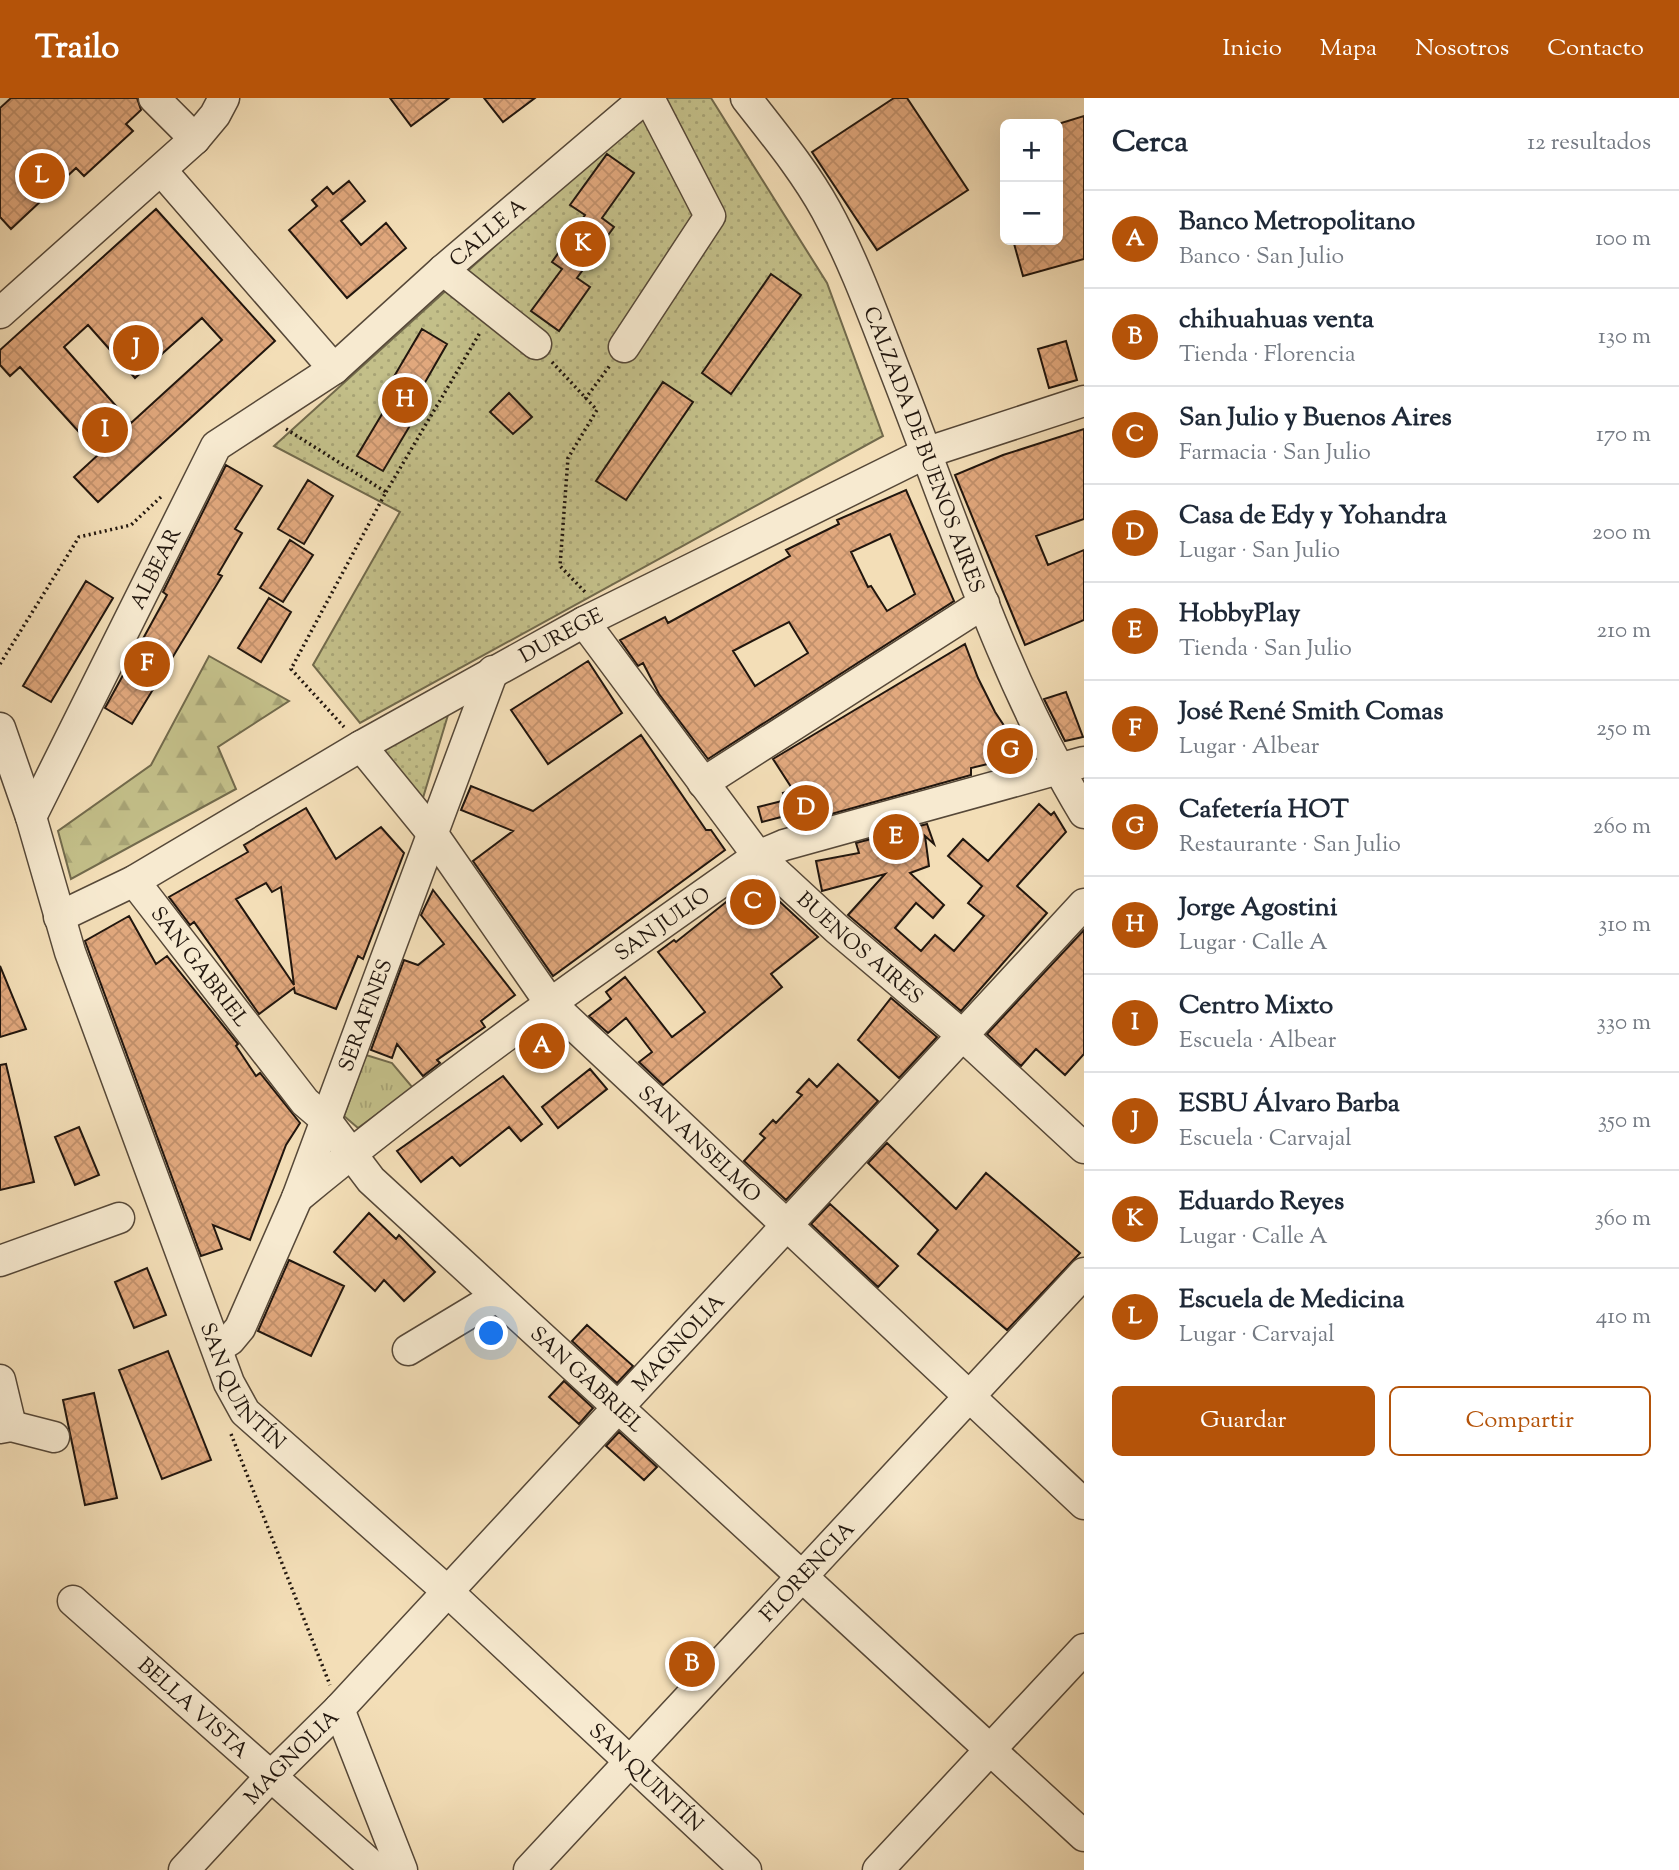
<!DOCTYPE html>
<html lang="es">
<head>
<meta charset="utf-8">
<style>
	:root { --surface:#fff; --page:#f6f6f7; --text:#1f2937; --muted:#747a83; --line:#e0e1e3; --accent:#b45309 }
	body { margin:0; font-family:"Sorts Mill Goudy",serif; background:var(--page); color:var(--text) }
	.controls { position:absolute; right:21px; top:21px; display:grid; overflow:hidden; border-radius:10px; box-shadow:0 7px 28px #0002 }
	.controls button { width:63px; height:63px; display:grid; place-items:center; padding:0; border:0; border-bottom:2px solid var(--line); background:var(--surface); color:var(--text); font:35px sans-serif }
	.you { position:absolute; left:492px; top:1236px; width:24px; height:24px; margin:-18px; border:5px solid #fff; border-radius:50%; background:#1a73e8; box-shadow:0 0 0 10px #1a73e833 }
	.badge { display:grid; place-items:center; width:46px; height:46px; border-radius:50%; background:var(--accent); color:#fff; font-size:23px; font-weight:700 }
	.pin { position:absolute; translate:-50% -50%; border:4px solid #fff; box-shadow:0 2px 7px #0006 }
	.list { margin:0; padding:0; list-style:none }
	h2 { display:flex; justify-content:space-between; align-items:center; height:91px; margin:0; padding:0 28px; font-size:30px }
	h2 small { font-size:23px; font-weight:400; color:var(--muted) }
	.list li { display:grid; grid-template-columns:46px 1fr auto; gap:21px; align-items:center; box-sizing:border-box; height:98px; padding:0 28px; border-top:2px solid var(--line) }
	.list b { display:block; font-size:26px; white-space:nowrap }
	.list p { margin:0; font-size:23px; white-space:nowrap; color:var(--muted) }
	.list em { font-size:23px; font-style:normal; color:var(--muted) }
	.actions { display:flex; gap:14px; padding:21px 28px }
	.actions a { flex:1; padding:16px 0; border:2px solid var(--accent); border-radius:10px; text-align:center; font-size:24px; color:var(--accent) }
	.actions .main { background:var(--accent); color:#fff }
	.map { position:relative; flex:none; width:1084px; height:1772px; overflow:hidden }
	header { display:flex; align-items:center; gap:42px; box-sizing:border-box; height:98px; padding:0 35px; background:var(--accent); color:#fff }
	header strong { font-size:33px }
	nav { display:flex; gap:38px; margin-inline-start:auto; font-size:24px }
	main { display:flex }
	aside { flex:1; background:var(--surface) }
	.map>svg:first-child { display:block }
	.grass { fill:url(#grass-dots); stroke:#726a4c; stroke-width:2 }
	.forest { fill:url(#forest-firs); stroke:#726a4c; stroke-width:2 }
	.park { fill:url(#park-tufts); stroke:#726a4c; stroke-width:2 }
	.building { fill:url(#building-cross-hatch); stroke:#21160e; stroke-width:2; fill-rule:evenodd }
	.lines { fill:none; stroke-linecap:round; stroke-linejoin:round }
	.minor-casing { stroke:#564838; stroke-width:33 }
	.path { stroke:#21160e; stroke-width:3.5; stroke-dasharray:2 3.5; stroke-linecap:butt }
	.minor { stroke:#f7ead0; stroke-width:30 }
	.labels { text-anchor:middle; stroke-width:6; stroke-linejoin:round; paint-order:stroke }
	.street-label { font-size:21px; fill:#21160e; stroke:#f7ead0 }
</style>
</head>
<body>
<header>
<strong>Trailo</strong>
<nav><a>Inicio</a><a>Mapa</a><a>Nosotros</a><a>Contacto</a></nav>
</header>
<main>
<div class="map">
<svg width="1084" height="1772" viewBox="0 0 1084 1772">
	<defs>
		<pattern id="grass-dots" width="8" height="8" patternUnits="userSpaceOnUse" patternTransform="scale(1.75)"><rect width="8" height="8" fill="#c3bf89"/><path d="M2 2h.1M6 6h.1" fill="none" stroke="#a7a375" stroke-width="1.8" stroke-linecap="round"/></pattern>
		<pattern id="forest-firs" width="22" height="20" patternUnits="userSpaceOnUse" patternTransform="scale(1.75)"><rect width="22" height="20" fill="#c3bf89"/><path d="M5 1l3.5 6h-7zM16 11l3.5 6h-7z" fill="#a7a375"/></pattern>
		<pattern id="park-tufts" width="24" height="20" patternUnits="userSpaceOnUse" patternTransform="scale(1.75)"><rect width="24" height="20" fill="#c3bf89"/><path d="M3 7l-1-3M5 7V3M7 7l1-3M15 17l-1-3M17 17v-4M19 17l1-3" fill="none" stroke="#a7a375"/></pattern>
		<pattern id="building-cross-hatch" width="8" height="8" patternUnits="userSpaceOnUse" patternTransform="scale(1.75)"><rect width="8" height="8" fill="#e1a87d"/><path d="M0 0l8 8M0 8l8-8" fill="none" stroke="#c1906b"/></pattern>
	</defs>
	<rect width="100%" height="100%" fill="#f3deb7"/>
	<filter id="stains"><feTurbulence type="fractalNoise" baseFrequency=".00286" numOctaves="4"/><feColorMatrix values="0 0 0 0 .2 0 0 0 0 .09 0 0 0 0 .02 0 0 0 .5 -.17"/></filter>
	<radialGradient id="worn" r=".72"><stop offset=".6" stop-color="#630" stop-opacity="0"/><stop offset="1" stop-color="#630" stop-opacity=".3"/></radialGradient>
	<path class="grass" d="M659,0h52l116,185 56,153 -523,287 -47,-58 87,-153 -126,-66z
		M448,617l-29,96 -44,-59z"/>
	<path class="forest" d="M209,558l80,45 -71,46 18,42 -165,90 -13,-48 93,-66z"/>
	<path class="park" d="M366,957l26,8 21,25 -55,40 -14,-12z"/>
	<path class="building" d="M11,0h126l4,12 -15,14 7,7 -49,45 -8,-8 -65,61 -11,-12v-109z
		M390,0h59l-38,28z
		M484,0h51l-32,24z
		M894,0h13l61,92 -91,60 -65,-98z
		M1084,18v143l-61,17 -10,-36h45v-116z
		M607,56l27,19 -32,45 12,9 -37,51 13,9 -31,44 -28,-20 31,-42 -10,-7 33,-47 -15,-10z
		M349,83l16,20 -24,20 20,24 25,-22 20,25 -59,50 -58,-68 28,-24 -5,-6 15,-13 6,7z
		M156,111l119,132 -177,161 -24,-25 25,-23 -79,-87 -10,9 -10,-11v-15zM202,220l20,22 -91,83 -67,-76 24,-22 47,53z
		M771,176l30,21 -70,99 -29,-21z
		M422,231l25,15 -31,54 8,4 -41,69 -26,-15 40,-67 -8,-4z
		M1066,243l11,39 -28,8 -11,-39z
		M663,284l30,20 -67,98 -30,-19z
		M509,295l23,24 -19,17 -23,-22z
		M1084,331v90l-48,17 12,29 36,-15v70l-59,25 -70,-170 48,-20z
		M226,367l36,21 -27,43 7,4 -24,41 4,2 -90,148 -27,-16 62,-113 -4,-3z
		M308,382l25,16 -29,48 -26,-15z
		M906,392l48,111 -246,158 -49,-65 -16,-31 -5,3 -18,-26 45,-23 3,6 122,-67 -4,-6 53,-26 -2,-4zM890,436l25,60 -28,17 -16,-25 -3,1 -17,-35zM789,524l19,31 -53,33 -22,-35z
		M290,442l23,15 -30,47 -23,-14z
		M86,483l27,17 -62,104 -28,-16z
		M269,500l22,14 -30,50 -23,-14z
		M965,546l13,34 17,34 16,24 8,-2 8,26 -28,7 -3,-5 -25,6v7l-179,50 -3,-10 -27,7 -4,-15 28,-7 -3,-7 10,-3 -20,-31z
		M588,563l34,52 -74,51 -37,-54z
		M1066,594l17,45 -18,4 -21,-42z
		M641,637l65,95h5l14,20 -172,126 -80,-115 40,-30 -52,-21 10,-24 62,25z
		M1039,706l12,11 3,-3 12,20 -49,54 30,27 -86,98 -113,-96 37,-41 -63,17 -6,-30 43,-8 -3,-10 71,-19 7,20 -9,-8 4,30 -19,7 34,32 -11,13 -17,-15 -21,25 26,23 14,-16 19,16 30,-35 -16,-13 14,-17 -34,-30 15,-17 25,22z
		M306,710l30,51 45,-32 23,26 -41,106 -5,-3 -22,53 -41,-16 -1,-5 -35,26 -65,-92 -4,3 -21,-28 79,-45 -4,-7zM266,785l6,9 9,-5 13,98 -58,-86z
		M755,781l63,58 -47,37 11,13 -119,98 -24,-23 13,-10 -26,-34 -18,15 -19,-17 22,-17 -5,-7 19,-15 47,60 33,-25 -47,-60 16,-12 2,2z
		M433,792l82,105 -34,26 4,6 -48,33 3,3 -17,13 -26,-32 -5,14 -21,-8 33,-90 14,5 26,-21 -23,-29z
		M129,818l27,48 11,-8 71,88 -2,2 20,30 4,-3 40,50 -14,22 -36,95 -37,-15 9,24 -21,7 -116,-315z
		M1084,832v124l-19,21 -29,-26 -15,17 -34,-32z
		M0,868l26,63 -26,8z
		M891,900l46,39 -38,41 -41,-38z
		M6,966l28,118 -34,8v-125z
		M838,966l40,37 -92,99 -42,-39 21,-23 -5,-4 13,-14 3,3 26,-28 -5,-3 12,-13 8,8z
		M590,971l17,20 -49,39 -16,-21z
		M503,978l39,48 -21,17 -12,-14 -49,39 -8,-9 -31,25 -24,-31z
		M79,1029l20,48 -24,10 -20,-48z
		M887,1045l69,66 30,-36 94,80 -73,77 -89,-76 20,-24 -70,-67z
		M830,1106l68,62 -20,21 -67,-63z
		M369,1115l27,26 3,-4 36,37 -31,29 -20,-21 -9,11 -41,-39z
		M289,1162l55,26 -33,70 -53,-25z
		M147,1170l19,47 -32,13 -19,-46z
		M587,1227l46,41 -16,17 -45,-42z
		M168,1253l43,109 -49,19 -43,-109z
		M564,1283l29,27 -14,16 -30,-27z
		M94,1295l23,105 -32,7 -22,-105z
		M619,1334l38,35 -13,13 -38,-34z"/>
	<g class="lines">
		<g class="minor-casing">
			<g id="minor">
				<path d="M154,0l41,41"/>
				<path id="s1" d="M746,0c28,36 58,72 80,112 28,51 48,107 69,161 57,146 108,308 189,442"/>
				<path d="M161,72l173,199"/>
				<path d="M443,172l93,74"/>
				<path d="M0,215l195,-174 20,-24 9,-17"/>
				<path d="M624,249l86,-131 -61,-118"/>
				<path id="s2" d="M584,524l174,234 79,73 124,105 123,114"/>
				<path id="s3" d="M0,630l31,89 39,135 159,431 16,29 201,178 300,280"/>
				<path id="s4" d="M361,648l71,87 118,170 534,501"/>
				<path d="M703,685l281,-180"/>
				<path id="s5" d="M31,719l185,-371 118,-77 109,-99 202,-172"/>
				<path id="s6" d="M134,783l171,221 20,17 46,61 713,656"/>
				<path id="s7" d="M59,819l75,-36 227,-135 223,-124 344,-170 156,-51"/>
				<path id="s8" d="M297,1100c147,-122 305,-232 461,-342l26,-11 300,-83"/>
				<path d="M0,1163l119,-43"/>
				<path id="s9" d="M217,1250l13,-8 10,-12 57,-130 196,-527"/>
				<path d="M408,1252l88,-53"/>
				<path d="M0,1282l11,46"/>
				<path d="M0,1330l11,-2 43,11"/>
				<path id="s10" d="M73,1503l304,269"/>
				<path d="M339,1611l63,161"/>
				<path id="s11" d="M184,1772l88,-95 67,-66 745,-805"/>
				<path id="s12" d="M529,1772l555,-597"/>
				<path d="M878,1772l206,-221"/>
			</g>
		</g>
		<path class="path" d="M552,264l45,48 -29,48 -8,108 26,27
			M585,301l26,-35
			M286,331l100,63 -95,177 53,58
			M386,394l95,-161
			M0,566l79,-127 52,-12 32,-30
			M231,1336l99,251"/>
		<use href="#minor" class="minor"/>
	</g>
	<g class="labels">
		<g class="street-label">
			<text dy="7" stroke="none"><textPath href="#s5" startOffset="761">CALLE A</textPath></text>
			<text dy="7" stroke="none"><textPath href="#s1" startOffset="397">CALZADA DE BUENOS AIRES</textPath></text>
			<text dy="7" stroke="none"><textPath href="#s5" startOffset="278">ALBEAR</textPath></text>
			<text dy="7" stroke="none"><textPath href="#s7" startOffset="576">DUREGE</textPath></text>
			<text dy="7" stroke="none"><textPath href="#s8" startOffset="457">SAN JULIO</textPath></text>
			<text dy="7" stroke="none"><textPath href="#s2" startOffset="429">BUENOS AIRES</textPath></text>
			<text dy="7" stroke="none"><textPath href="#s6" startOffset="108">SAN GABRIEL</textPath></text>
			<text dy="7" stroke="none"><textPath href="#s9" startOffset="368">SERAFINES</textPath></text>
			<text dy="7" stroke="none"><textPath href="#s4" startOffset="525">SAN ANSELMO</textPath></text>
			<text dy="7" stroke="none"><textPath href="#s11" startOffset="723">MAGNOLIA</textPath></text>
			<text dy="7" stroke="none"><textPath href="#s6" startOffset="676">SAN GABRIEL</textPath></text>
			<text dy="7" stroke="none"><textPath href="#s3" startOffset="704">SAN QUINTÍN</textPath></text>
			<text dy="7" stroke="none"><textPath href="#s12" startOffset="408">FLORENCIA</textPath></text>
			<text dy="7" stroke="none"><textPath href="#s10" startOffset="161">BELLA VISTA</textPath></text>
			<text dy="7" stroke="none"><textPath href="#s11" startOffset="156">MAGNOLIA</textPath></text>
			<text dy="7" stroke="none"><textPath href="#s3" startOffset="1270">SAN QUINTÍN</textPath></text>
		</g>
	</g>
	<rect width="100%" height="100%" filter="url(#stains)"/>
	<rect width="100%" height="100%" fill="url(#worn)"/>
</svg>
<div class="controls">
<button>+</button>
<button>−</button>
</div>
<div class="you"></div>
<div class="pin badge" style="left:542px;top:948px">A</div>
<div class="pin badge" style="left:692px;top:1566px">B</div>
<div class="pin badge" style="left:753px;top:804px">C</div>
<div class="pin badge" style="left:806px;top:710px">D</div>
<div class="pin badge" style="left:896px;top:739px">E</div>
<div class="pin badge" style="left:147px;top:566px">F</div>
<div class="pin badge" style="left:1010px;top:653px">G</div>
<div class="pin badge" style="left:405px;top:302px">H</div>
<div class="pin badge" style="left:105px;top:332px">I</div>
<div class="pin badge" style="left:136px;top:250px">J</div>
<div class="pin badge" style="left:583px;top:146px">K</div>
<div class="pin badge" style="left:42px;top:78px">L</div>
</div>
<aside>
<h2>Cerca<small>12 resultados</small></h2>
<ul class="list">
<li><span class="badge">A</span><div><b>Banco Metropolitano</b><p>Banco · San Julio</p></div><em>100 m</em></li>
<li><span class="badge">B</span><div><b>chihuahuas venta</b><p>Tienda · Florencia</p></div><em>130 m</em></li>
<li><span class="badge">C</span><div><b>San Julio y Buenos Aires</b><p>Farmacia · San Julio</p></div><em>170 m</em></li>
<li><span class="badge">D</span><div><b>Casa de Edy y Yohandra</b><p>Lugar · San Julio</p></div><em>200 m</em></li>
<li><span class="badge">E</span><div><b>HobbyPlay</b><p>Tienda · San Julio</p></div><em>210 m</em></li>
<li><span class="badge">F</span><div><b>José René Smith Comas</b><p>Lugar · Albear</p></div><em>250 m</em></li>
<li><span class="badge">G</span><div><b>Cafetería HOT</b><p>Restaurante · San Julio</p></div><em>260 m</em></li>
<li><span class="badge">H</span><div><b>Jorge Agostini</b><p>Lugar · Calle A</p></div><em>310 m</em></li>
<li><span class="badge">I</span><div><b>Centro Mixto</b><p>Escuela · Albear</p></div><em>330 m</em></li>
<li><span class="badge">J</span><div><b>ESBU Álvaro Barba</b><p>Escuela · Carvajal</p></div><em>350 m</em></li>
<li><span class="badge">K</span><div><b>Eduardo Reyes</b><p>Lugar · Calle A</p></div><em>360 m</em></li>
<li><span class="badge">L</span><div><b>Escuela de Medicina</b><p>Lugar · Carvajal</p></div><em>410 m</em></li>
</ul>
<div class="actions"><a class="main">Guardar</a><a>Compartir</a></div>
</aside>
</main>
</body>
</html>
